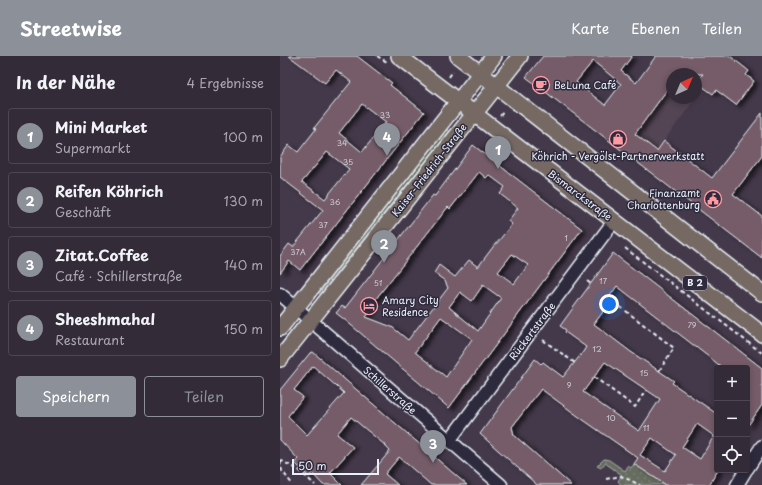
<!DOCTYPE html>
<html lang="de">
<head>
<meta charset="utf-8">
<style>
	:root { --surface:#332b38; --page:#3b3340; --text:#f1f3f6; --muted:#a9a7ae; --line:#4e4753; --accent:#8c9099 }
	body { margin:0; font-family:"Playpen Sans",sans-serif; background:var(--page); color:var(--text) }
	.controls { position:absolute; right:12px; bottom:12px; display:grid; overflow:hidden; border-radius:4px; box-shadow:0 2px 6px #0003 }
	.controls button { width:36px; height:36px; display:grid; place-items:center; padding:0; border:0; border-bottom:1px solid var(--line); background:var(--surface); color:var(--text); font:20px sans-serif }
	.compass { position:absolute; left:386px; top:12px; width:36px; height:36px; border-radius:50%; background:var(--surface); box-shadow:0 2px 6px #0003; rotate:44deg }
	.scale { position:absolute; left:12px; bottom:10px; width:87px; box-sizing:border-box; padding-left:4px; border:2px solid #e8f1f8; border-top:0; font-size:11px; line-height:14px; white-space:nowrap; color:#e8f1f8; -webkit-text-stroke:3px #2f2a3d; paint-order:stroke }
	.you { position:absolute; left:329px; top:248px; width:14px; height:14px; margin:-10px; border:3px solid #fff; border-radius:50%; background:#1a73e8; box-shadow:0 0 0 6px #1a73e833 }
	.badge { display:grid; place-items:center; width:26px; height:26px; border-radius:50%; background:var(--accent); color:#fff; font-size:13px; font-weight:700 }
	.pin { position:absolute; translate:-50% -33px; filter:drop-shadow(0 1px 2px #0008) }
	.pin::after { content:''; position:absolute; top:21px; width:14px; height:12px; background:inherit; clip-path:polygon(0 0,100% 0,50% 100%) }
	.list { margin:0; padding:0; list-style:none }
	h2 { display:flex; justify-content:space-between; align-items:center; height:52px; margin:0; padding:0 16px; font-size:17px }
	h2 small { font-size:13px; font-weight:400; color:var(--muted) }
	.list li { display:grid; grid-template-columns:26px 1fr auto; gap:12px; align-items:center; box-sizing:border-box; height:56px; margin:0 8px 8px; padding:0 8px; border:1px solid var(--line); border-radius:4px }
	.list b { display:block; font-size:15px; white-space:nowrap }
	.list p { margin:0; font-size:13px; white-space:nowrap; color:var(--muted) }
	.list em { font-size:13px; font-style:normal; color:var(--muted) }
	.actions { display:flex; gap:8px; padding:12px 16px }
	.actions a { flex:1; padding:9px 0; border:1px solid var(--accent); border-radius:4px; text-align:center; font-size:14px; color:var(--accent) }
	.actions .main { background:var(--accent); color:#fff }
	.icon { flex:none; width:22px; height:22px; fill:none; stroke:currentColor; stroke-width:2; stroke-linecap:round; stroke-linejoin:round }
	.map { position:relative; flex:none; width:482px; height:429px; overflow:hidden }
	header { display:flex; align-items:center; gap:24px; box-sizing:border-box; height:56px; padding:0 20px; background:var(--accent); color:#fff }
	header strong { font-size:19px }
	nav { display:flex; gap:22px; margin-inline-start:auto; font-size:14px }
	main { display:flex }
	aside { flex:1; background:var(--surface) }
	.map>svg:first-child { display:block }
	.built { fill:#524453; fill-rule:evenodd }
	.grass { fill:url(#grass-dots); stroke:#a7aeab }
	.building { fill:#745c67; stroke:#e8f1f8; fill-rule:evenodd; filter:url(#shadow) }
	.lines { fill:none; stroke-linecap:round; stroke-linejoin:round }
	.minor-casing { stroke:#e8f1f8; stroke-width:15 }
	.major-casing { stroke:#e8f1f8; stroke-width:18 }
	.path { stroke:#e8f1f8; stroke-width:2; stroke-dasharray:4 3; stroke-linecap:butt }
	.minor { stroke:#2f2a3d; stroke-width:12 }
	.major { stroke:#766964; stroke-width:15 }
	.labels { text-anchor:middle; stroke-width:3; stroke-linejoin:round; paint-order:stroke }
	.number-label { font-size:8px; fill:#cbccd4 }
	.shield { fill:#2f2a3d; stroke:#b0b5c0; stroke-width:1 }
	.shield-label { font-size:9px; font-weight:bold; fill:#e8f1f8 }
	.poi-label { font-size:10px; fill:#e8f1f8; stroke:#2f2a3d; text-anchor:start }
	.street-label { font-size:10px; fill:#e8f1f8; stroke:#2f2a3d }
</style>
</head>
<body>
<header>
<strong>Streetwise</strong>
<nav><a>Karte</a><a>Ebenen</a><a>Teilen</a></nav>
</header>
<main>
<aside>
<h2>In der Nähe<small>4 Ergebnisse</small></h2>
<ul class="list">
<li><span class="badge">1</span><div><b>Mini Market</b><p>Supermarkt</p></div><em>100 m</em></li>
<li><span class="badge">2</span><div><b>Reifen Köhrich</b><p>Geschäft</p></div><em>130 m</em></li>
<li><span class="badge">3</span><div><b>Zitat.Coffee</b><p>Café · Schillerstraße</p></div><em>140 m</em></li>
<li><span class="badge">4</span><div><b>Sheeshmahal</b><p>Restaurant</p></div><em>150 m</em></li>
</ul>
<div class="actions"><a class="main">Speichern</a><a>Teilen</a></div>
</aside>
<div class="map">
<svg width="482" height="429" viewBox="0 0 482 429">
	<defs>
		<pattern id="grass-dots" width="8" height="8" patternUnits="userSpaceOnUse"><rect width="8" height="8" fill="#666c5e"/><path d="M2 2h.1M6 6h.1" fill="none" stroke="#7c8176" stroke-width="1.8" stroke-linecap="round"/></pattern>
		<filter id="shadow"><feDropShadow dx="4.5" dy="2.5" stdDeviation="2" flood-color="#0009"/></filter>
	</defs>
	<rect width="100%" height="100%" fill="#44394a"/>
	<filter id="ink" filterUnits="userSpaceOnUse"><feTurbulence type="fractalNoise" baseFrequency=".025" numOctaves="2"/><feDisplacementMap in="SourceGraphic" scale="8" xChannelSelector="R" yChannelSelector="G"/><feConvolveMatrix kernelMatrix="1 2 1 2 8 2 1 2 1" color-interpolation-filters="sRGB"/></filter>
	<g filter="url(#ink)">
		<path class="built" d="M377,0h70l-83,112 -44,-35zM392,18h24v24h-24z"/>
		<path class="grass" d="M166,73l3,1v2l-130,162 -1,-3z
			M324,403l5,1 16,11 3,-5 3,2 3,-4 32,21h-45l-3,-4 4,-6 -17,-12 -4,5 -4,-2z"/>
		<path class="building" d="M9,0h68l35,27 -2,2 34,27 -124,158 -11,-9 -9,12v-17l9,-12 4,3 30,-37 -43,-33v-20l9,-12 9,7 18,-23 -2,-1 37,-46 -15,-12 -11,13zM82,48l24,18 -24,30 -23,-19zM47,96l22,17 -24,30 -23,-17z
			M263,0h89l-11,15 15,12 20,-27h74l19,15 -3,4 8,6 -18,24 -20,-15 -3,4 -17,-12 7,-8h-31v9l-37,51 22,17 7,-10 48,37 50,-65v43l-29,38 29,22v42l-236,-181zM313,5l28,23 -16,21 -29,-23z
			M193,89l109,84 -133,179 -104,-88 -9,-7 6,-7 3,2 88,-113 2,1zM199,116l7,6 3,-3 16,12 -5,7 18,14 -10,13 4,3 -15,19h-1l-18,24 -9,-7 -14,17 -16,-12 -5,8 11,8 3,7 -40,52 -16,-13 -26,-10 8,-10 -3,-2 77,-98 2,2zM232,198l16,11 -14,19 -16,-12zM203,229l18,13 -23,33 -29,-24 11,-15 12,9zM161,261l31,22 -26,38 -31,-25z
			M333,197l149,115v37l-15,22v-59h-24l-106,-82 -12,17 3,2 -14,19 37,28 43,29 -2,2 45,31v58l-8,13h-43l-32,-21 4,-6 -56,-39 -41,-30 -29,38 2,8 57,50h-34l-57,-51 55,-75 6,5 2,-2 20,15 20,-25 3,-5 -21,-15 1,-2 -6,-4zM325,306l55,37 -21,32 -56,-39zM417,368l17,12 -14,23 -18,-12zM372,382l24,17 -11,16 -25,-16z
			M33,296l59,51 95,82h-36l-32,-28 -14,17 13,11h-37l29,-34 -4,-4v-1l-35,-29 -14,17 16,13 -23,26 12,12h-19l-11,-12 -3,4 -14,-14 3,-4 -18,-19v-50l30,-37zM33,310l31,27 -37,42 -19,-19 15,-19 -9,-7z"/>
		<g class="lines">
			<g class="minor-casing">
				<path id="minor" d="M0,238l221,191
					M169,385l165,-220
					M467,413l15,-23
					M457,429l9,-15"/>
			</g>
			<g class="major-casing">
				<path id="major" d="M119,0l363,278
					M178,0l304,237
					M0,272l214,-272
					M0,303l240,-303"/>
			</g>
			<path class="path" d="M97,0l10,6
				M169,21l4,-6
				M220,60l4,-5
				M345,192l137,105
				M307,225l4,3
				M329,242l65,50 -15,23
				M263,284l32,23
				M314,321l41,30 11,-17
				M0,404l19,10 16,15
				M0,405l2,10 11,14
				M326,423l15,-3 19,9"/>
			<use href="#minor" class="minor"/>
			<use href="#major" class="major"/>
		</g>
	</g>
	<defs>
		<g id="cafe-ring" transform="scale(0.9)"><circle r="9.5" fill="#2f2a3d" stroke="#ff9aa2" stroke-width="1.5"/><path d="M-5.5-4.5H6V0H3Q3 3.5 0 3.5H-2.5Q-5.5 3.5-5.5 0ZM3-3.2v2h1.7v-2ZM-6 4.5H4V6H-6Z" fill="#ff9aa2"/></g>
		<g id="shop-ring" transform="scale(0.9)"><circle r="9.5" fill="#2f2a3d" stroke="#ff9aa2" stroke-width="1.5"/><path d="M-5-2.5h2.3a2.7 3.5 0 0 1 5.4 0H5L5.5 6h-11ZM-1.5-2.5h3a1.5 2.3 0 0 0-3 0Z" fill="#ff9aa2"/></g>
		<g id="civic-ring" transform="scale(0.9)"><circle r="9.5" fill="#2f2a3d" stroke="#ff9aa2" stroke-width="1.5"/><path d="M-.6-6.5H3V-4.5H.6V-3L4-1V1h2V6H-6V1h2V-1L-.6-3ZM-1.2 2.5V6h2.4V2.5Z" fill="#ff9aa2"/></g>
		<g id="hotel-ring" transform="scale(0.9)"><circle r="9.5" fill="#2f2a3d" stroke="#ff9aa2" stroke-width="1.5"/><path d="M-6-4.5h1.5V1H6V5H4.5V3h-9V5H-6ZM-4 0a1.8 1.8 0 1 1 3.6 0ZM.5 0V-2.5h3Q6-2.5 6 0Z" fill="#ff9aa2"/></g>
	</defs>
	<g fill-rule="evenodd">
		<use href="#cafe-ring" x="261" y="29"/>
		<use href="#shop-ring" x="338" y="83"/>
		<use href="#civic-ring" x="433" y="143"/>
		<use href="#hotel-ring" x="89" y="250"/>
	</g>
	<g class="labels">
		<g class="number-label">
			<text x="105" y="62">33</text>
			<text x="62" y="90">34</text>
			<text x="68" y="109">35</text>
			<text x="55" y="149">36</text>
			<text x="43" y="172">37</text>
			<text x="286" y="185">1</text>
			<text x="18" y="199">37A</text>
			<text x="323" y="228">17</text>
			<text x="98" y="230">51</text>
			<text x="412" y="272">79</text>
			<text x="317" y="296">12</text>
			<text x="364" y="320">15</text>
			<text x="289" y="332">9</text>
			<text x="331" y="365">10</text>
			<text x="366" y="375">11</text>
		</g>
		<rect class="shield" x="403" y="220" width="24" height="14" rx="3"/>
		<g class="shield-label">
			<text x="415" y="230">B 2</text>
		</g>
		<g class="poi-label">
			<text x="274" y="33">BeLuna Café</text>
			<text x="338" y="104" text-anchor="middle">Köhrich - Vergölst-Partnerwerkstatt</text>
			<text x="420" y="141" text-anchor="end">Finanzamt<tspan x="420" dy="12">Charlottenburg</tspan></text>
			<text x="102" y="248">Amary City<tspan x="102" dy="12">Residence</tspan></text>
		</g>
		<g class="street-label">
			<text transform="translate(149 114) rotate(-52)" y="4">Kaiser-Friedrich-Straße</text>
			<text transform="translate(300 139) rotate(37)" y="4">Bismarckstraße</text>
			<text transform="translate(252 275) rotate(-53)" y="4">Rückertstraße</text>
			<text transform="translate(110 334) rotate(41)" y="4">Schillerstraße</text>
		</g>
	</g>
</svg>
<div class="controls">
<button>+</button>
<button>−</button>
<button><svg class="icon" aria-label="locate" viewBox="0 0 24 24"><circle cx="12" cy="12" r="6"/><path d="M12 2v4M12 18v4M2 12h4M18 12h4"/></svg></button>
</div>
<svg class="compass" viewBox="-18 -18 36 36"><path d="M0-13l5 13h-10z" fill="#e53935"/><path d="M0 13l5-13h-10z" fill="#a9a7ae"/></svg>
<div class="scale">50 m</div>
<div class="you"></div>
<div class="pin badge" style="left:218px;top:113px">1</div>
<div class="pin badge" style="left:104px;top:207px">2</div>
<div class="pin badge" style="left:153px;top:407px">3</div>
<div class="pin badge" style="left:107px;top:100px">4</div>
</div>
</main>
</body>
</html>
